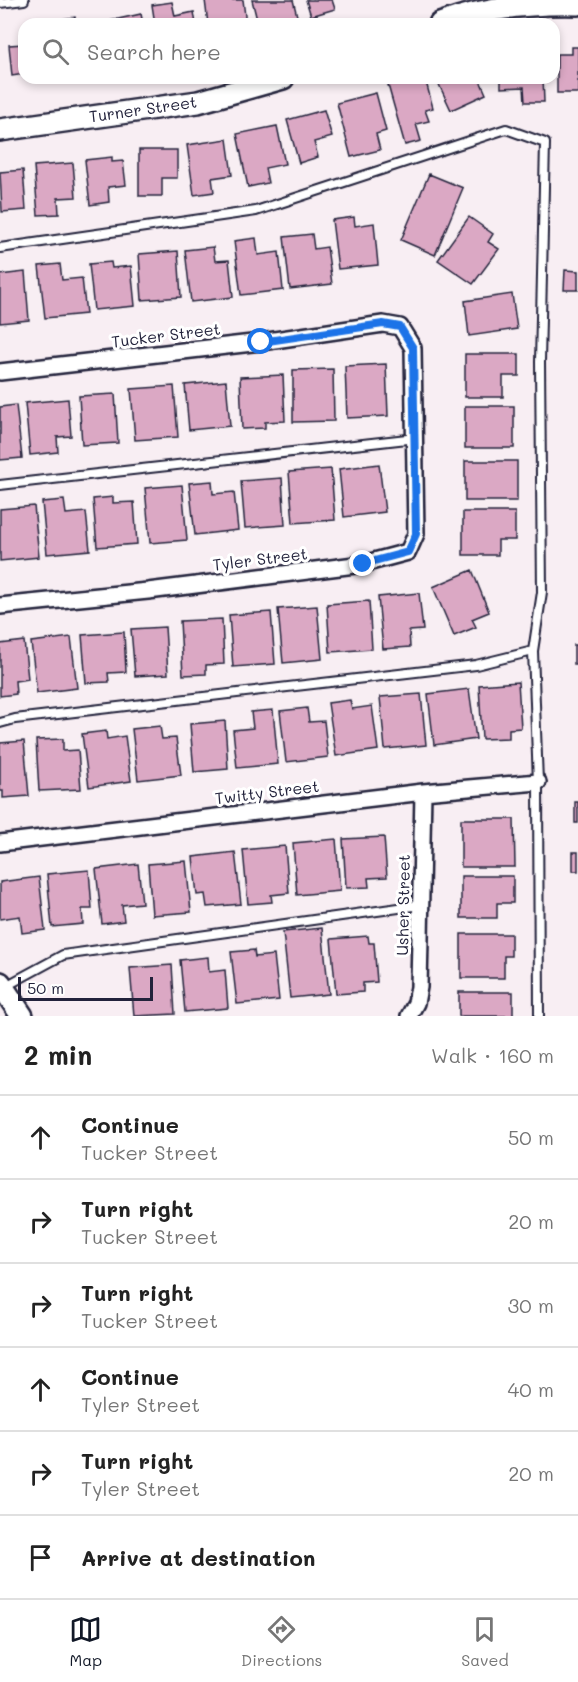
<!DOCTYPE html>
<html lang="en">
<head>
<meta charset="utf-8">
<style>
	:root { --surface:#fff; --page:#f2f2f2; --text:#222; --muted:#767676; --line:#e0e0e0; --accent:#111827 }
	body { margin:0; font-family:Mali,sans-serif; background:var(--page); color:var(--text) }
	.scale { position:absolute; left:18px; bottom:15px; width:135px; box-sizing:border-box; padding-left:6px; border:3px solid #22223b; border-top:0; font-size:16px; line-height:21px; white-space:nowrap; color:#22223b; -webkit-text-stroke:4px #fff; paint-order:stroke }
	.stop { position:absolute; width:18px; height:18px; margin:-14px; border:4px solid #1a73e8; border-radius:50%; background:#fff }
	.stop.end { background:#1a73e8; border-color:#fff; box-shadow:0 2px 6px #0008 }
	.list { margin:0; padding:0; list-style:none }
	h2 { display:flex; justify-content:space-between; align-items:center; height:78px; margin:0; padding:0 24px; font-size:26px }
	h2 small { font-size:20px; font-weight:400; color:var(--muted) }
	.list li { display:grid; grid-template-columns:39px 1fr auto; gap:18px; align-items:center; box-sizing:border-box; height:84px; padding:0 24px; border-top:2px solid var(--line) }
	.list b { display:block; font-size:22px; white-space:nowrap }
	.list p { margin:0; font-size:20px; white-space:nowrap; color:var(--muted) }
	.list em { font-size:20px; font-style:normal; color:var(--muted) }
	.icon { flex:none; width:33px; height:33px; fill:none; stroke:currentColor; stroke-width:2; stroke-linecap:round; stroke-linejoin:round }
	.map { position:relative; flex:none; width:578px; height:1016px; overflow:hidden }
	.search { position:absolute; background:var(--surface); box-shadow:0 3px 9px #0003; left:18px; right:18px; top:18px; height:66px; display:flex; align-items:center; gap:15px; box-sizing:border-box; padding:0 21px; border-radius:18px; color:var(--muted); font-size:22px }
	.sheet { height:582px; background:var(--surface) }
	nav { display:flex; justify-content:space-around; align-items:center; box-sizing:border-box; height:84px; border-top:2px solid var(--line); background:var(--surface); font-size:16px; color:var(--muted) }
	nav a { display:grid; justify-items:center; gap:3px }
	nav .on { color:var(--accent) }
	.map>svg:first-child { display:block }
	.building { fill:#dba8c4; stroke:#22223b; stroke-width:1.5 }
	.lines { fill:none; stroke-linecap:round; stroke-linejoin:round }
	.lane-casing { stroke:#22223b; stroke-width:12 }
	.street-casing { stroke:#22223b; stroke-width:20 }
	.secondary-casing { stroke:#22223b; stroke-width:26 }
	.lane { stroke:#fff; stroke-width:8 }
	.street { stroke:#fff; stroke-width:15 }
	.secondary { stroke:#fff; stroke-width:21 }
	.route { stroke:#1a73e8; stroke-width:8 }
	.labels { text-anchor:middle; stroke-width:6; stroke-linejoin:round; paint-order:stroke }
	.street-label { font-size:16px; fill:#22223b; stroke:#fff }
</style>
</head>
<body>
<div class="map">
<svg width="578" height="1016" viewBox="0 0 578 1016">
	<rect width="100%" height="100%" fill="#f8eef3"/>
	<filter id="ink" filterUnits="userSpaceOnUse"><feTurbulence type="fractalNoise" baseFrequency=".0167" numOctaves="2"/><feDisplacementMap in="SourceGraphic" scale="12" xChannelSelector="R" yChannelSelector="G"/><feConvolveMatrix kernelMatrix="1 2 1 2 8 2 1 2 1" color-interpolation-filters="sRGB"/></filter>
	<g filter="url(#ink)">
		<path class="building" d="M205,0h38l3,24h-38z
			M252,0h41l5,20 -15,4h-25z
			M306,0h26l3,9 -24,7z
			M172,2l3,14 19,-4 2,12h-41l-3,-19z
			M141,14l2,10h-39v-2z
			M75,17l1,7h-21v-4z
			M24,44v30l-12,2 -3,-31z
			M571,47h7v46h-21v-39h14z
			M414,78h11l8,30 -8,2 4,11 -13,3 5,17 -16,4 -17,-60z
			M436,78h43l7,16 -35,16z
			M501,78h42l1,24h-19l-1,-15 -23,1z
			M376,93l10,38 -10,3 4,16 -29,7 -14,-54z
			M324,110l8,27 -18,5 4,15 -19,6 -12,-43z
			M277,126l8,38 -20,4 3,15 -20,4 -11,-53z
			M227,139l5,36 -20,3 2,14 -20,3 -7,-50z
			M139,150h38v28h-15v18h-23z
			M112,157v5l11,-1 3,24 -18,2 1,15 -19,3 -5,-45z
			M73,163l3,34 -18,1 1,16 -21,1 -4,-49z
			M23,170l3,40 -24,2 -2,-40z
			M429,174l34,14 -28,67 -34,-15z
			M354,217l1,9 19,-3 4,42 -40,4 -6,-49z
			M469,217l24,17 -5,8 11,7 -26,35 -35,-24z
			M312,234l2,15 13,-2 5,37 -42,5 -6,-52z
			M256,238l2,17 21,-3 4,38 -42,5 -7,-54z
			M213,247l2,14 14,-1 4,37 -42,5 -6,-52z
			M178,251l3,46 -39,3 -3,-46z
			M111,262l1,6 19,-2 4,40 -41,4 -5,-46z
			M60,264l2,16 20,-2 4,36 -41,4 -6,-52z
			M565,270l13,1v19h-14z
			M25,272l4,48 -29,3v-48z
			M512,294l5,35 -48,7 -4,-35z
			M465,354h54v22h-16v21h-38z
			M386,364l2,52 -41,2 -2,-52z
			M333,369l1,52 -41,1v-52z
			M283,375l2,46 -20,1v6l-23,1 -2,-52z
			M226,381l4,45 -41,4 -4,-45z
			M174,386l4,51 -43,3 -4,-51z
			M115,394l3,49 -36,2 -3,-49z
			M68,399l3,37 -14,1 1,15 -28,3 -5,-52z
			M16,405l6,53 -22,2v-53z
			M465,406h49v42h-49z
			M465,461h52v40h-52z
			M379,464l6,48 -41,5 -5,-48z
			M331,469l4,51 -42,3 -4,-51z
			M282,478l3,47 -40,3 -4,-47z
			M212,481l1,13 21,-2 4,38 -43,5 -6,-52z
			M182,485l5,55 -37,3 -5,-55z
			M113,497v6l21,-1 3,42 -40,3 -4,-48z
			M64,500l2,14 20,-2 4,38 -43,4 -5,-52z
			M34,506l5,51 -39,4v-52z
			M463,512h52v28h-17v15h-35z
			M472,570l17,42 -17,7 4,8 -22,9 -21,-49z
			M419,593l4,37 -14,1 1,16 -27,2 -5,-52z
			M369,601l3,48 -42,3 -3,-48z
			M317,606l5,53 -39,4 -5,-54z
			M271,612l4,52 -42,3 -4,-52z
			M222,619l2,45 -18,1v9l-23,1 -3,-54z
			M165,627l3,47 -33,2 -4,-47z
			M124,632l2,40 -18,1 1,9 -23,1 -4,-48z
			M71,637l6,51 -40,5 -6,-51z
			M24,641l4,38 -13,2 1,13 -16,2v-52z
			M574,645h4v19h-4z
			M518,682l3,46 -12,1v9l-27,1 -3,-54z
			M469,689l7,50 -42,6 -6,-51z
			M421,694l5,51 -41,4 -5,-52z
			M350,700l2,9 20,-3 6,44 -42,6 -8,-53z
			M307,708l2,14 15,-1 4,36 -42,5 -6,-51z
			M273,710l5,54 -41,4 -4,-38 20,-2 -2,-16z
			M225,721l3,48 -34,3 -4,-48z
			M160,726l2,13 14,-1 5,37 -43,5 -6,-51z
			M106,731l1,8 18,-3 6,45 -42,6 -7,-53z
			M63,739v12l15,-1 3,39 -42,2 -3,-51z
			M24,741l5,55 -26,2v-7h-3v-48z
			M575,802h3v21h-3z
			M461,819h53l1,48h-54z
			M384,837l3,40 -19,1 1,9 -23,1 -3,-49z
			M336,839l4,52 -43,4 -4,-52z
			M285,846l4,47 -18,2 1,7 -24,2 -5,-54z
			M235,852l6,52 -34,3 -2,-13 -8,1 -4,-38z
			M573,852h5v19h-5z
			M186,861l5,51 -39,3 -4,-51z
			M138,864l4,39 -20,2 2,16 -22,3 -6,-55z
			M89,870l3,39h-10l1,15 -31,3 -5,-53z
			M461,876h52v27h-16v15h-36z
			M39,877l6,53 -23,3 -2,-17 -20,3v-37z
			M322,928l7,66 -39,4 -7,-66z
			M461,934h50v22h-7v22h-43z
			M368,936l1,7h5l3,39 -14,1v9l-27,2 -5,-55z
			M254,950l1,7 19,-2 5,45 -42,4 -6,-52z
			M208,957l1,15 16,-2 3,38 -43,4 -5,-52z
			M172,965l3,49 -41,2 -4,-48z
			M459,992h54v24h-54z"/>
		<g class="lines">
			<g class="lane-casing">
				<path id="lane" d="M0,3l24,-3
					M0,248l256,-37 250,-82 39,14 -5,219 2,230 -9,59 -57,14 -461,54 -15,4
					M0,485l416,-47
					M533,651l5,131 1,234
					M4,987l59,-32 357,-50"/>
			</g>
			<g class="street-casing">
				<path id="street" d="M0,372l261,-30 122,-18 17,3 13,21 3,186 -8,18 -45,12 -215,27 -148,15
					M0,843l423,-51 115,-10
					M409,1016l7,-13 3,-16 4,-195"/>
			</g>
			<g class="secondary-casing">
				<path id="secondary" d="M440,24c44,-17 91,-21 138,-20
					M0,130l198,-28 85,-24
					M0,983l22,33"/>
			</g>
			<use href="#lane" class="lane"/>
			<use href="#street" class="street"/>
			<use href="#secondary" class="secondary"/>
		</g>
	</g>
	<g class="lines" filter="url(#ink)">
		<path class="route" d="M261,342l122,-18 17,3 13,21 3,186 -8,18 -45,12"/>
	</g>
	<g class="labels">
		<g class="street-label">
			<text transform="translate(143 109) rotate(-8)" y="6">Turner Street</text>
			<text transform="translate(166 335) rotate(-7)" y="6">Tucker Street</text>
			<text transform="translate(260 559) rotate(-7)" y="6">Tyler Street</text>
			<text transform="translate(267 792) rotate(-7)" y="6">Twitty Street</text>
			<text transform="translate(403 905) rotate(-89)" y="6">Usher Street</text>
		</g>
	</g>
</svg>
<div class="scale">50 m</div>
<div class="stop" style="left:261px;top:342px"></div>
<div class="stop end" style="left:363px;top:564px"></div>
<div class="search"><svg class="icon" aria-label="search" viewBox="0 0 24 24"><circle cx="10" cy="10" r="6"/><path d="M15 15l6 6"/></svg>Search here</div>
</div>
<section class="sheet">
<h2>2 min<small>Walk · 160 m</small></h2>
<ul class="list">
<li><svg class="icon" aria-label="ahead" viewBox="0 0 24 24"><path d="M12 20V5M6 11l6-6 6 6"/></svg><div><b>Continue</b><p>Tucker Street</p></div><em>50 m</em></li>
<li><svg class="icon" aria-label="right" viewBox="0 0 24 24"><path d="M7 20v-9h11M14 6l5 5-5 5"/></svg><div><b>Turn right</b><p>Tucker Street</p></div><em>20 m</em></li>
<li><svg class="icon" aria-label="right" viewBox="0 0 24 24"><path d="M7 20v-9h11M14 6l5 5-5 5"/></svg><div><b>Turn right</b><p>Tucker Street</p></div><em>30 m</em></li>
<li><svg class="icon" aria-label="ahead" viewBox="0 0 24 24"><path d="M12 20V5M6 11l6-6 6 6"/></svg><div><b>Continue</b><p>Tyler Street</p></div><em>40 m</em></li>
<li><svg class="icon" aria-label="right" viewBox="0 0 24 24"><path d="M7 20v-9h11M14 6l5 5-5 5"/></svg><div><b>Turn right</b><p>Tyler Street</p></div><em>20 m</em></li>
<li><svg class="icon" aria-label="arrive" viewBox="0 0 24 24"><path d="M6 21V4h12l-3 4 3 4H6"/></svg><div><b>Arrive at destination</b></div></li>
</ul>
</section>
<nav>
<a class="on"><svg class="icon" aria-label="map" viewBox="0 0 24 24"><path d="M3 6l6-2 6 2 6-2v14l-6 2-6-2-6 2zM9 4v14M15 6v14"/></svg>Map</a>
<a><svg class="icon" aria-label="directions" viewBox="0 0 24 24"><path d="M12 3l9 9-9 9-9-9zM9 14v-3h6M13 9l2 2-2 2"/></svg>Directions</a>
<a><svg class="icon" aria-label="saved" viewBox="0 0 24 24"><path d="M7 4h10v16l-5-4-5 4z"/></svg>Saved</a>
</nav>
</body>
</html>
